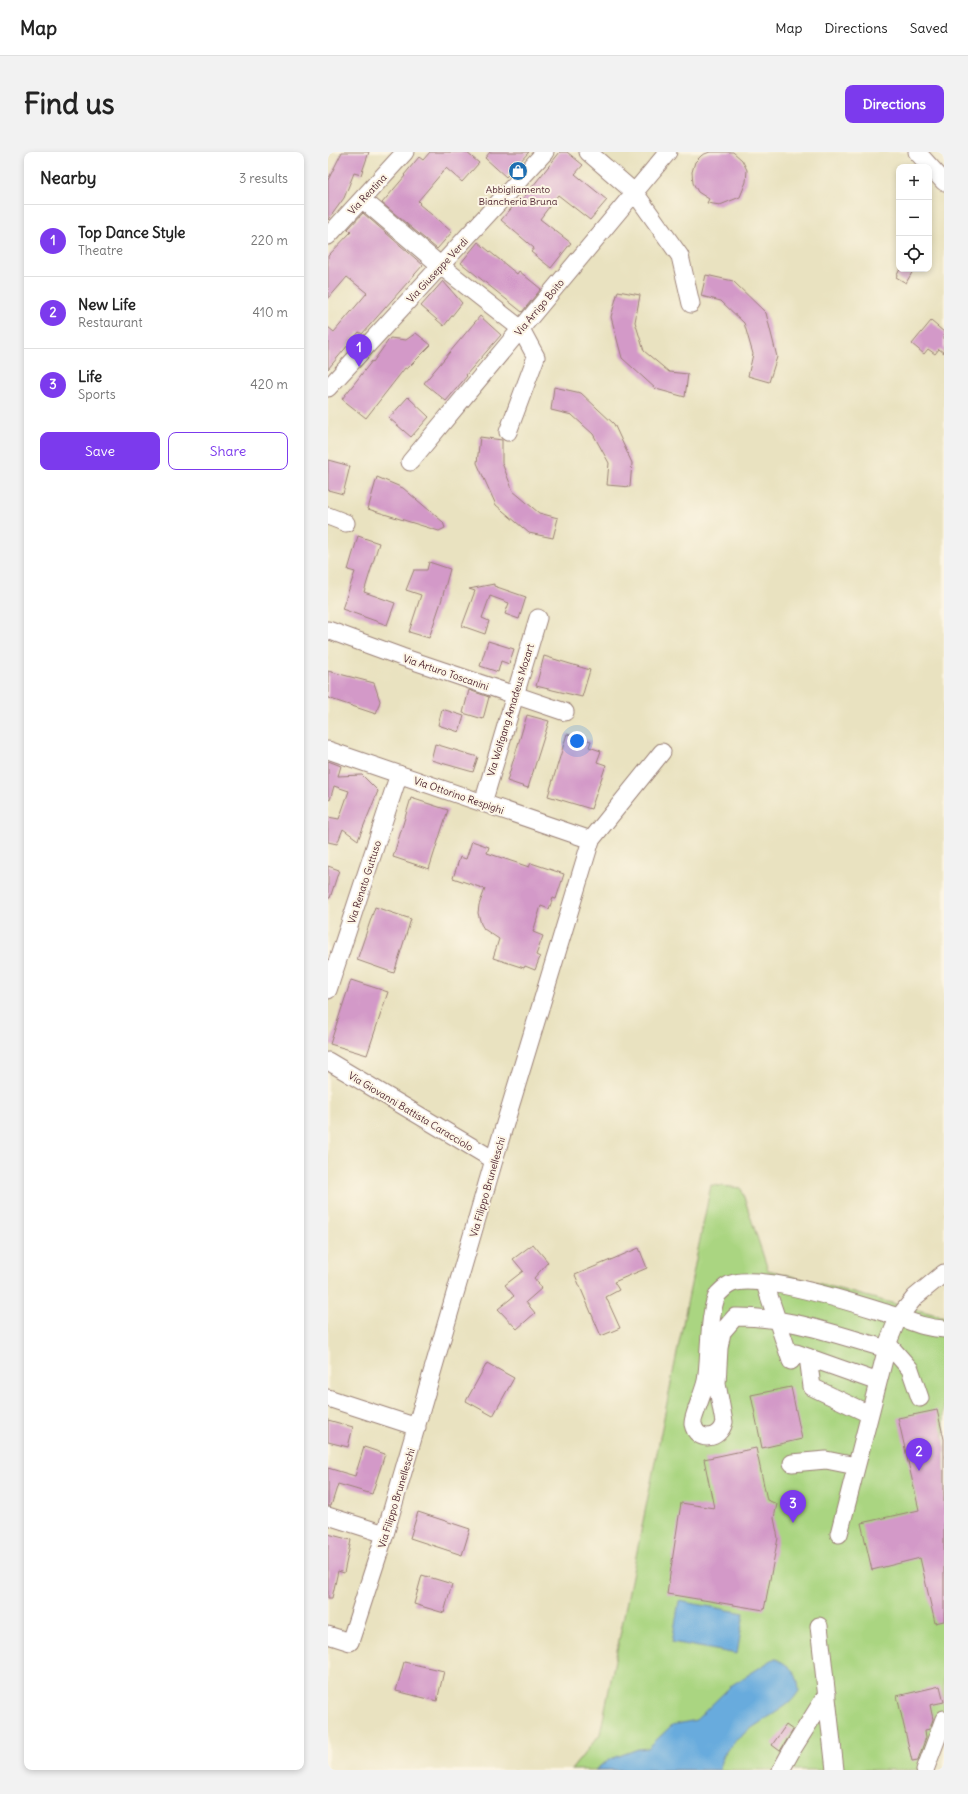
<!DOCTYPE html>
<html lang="en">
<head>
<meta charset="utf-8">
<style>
	:root { --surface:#fff; --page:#f2f2f2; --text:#222; --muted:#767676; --line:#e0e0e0; --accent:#7c3aed }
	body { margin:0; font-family:Delius,sans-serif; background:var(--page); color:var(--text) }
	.controls { position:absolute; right:12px; top:12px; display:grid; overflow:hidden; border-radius:8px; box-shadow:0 2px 6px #0003 }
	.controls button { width:36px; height:36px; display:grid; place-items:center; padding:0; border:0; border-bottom:1px solid var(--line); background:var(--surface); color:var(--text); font:20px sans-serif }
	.you { position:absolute; left:249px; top:589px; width:14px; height:14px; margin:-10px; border:3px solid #fff; border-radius:50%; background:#1a73e8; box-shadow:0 0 0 6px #1a73e833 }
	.badge { display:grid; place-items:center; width:26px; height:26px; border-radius:50%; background:var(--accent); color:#fff; font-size:13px; font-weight:700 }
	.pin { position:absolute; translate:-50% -33px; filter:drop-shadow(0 1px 2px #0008) }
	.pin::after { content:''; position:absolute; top:21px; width:14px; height:12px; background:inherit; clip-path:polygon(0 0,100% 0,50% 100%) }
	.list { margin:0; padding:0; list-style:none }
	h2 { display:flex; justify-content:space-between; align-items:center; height:52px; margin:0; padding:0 16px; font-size:17px }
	h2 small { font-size:13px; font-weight:400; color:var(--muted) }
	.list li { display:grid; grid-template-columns:26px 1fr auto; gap:12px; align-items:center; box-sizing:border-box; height:72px; padding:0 16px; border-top:1px solid var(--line) }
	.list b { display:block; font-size:15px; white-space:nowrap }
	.list p { margin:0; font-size:13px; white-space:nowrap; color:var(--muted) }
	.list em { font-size:13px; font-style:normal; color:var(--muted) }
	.actions { display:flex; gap:8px; padding:12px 16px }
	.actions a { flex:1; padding:9px 0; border:1px solid var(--accent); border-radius:8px; text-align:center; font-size:14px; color:var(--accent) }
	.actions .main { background:var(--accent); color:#fff }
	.icon { flex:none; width:22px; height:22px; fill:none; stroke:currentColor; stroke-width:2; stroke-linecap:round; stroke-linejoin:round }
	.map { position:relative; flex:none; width:616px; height:1618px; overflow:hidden; border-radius:8px }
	header { display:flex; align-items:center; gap:24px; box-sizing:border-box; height:56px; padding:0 20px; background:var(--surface); border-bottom:1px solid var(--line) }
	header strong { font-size:19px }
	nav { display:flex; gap:22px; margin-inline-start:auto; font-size:14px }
	.intro { display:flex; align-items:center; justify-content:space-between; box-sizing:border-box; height:96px; padding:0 24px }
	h1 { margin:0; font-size:28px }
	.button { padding:10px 18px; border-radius:8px; background:var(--accent); color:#fff; font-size:14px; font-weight:700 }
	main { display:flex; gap:24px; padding:0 24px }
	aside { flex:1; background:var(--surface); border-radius:8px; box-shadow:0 2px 6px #0003 }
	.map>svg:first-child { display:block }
	.green { fill:#aad581; stroke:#7a7a56 }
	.water { fill:#68abdd; stroke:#596584 }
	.building { fill:#d399c8 }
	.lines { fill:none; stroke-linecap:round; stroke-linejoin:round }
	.minor-casing { stroke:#9a8076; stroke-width:19 }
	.minor { stroke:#fff; stroke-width:17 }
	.labels { text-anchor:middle; stroke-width:4; stroke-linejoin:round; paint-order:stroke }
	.poi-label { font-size:10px; fill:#4a1f2b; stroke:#fcf5e5 }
	.street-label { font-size:10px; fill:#4a1f2b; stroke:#fcf5e5 }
</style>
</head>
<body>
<header>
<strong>Map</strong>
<nav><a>Map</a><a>Directions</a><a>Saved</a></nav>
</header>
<div class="intro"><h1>Find us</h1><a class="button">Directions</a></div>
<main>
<aside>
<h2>Nearby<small>3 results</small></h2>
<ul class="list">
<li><span class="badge">1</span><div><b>Top Dance Style</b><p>Theatre</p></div><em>220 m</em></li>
<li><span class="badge">2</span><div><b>New Life</b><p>Restaurant</p></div><em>410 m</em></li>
<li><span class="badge">3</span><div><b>Life</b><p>Sports</p></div><em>420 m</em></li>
</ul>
<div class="actions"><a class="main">Save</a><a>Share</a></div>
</aside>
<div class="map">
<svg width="616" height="1618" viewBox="0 0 616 1618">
	<rect width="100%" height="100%" fill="#fcf5e5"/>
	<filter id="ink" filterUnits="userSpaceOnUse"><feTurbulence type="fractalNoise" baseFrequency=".025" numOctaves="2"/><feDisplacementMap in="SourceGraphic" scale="8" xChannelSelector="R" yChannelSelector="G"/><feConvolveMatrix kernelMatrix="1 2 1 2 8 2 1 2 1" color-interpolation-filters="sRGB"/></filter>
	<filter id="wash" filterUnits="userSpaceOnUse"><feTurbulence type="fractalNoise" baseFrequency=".012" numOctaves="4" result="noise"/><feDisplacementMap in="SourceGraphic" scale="16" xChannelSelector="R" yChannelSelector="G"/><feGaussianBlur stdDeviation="0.9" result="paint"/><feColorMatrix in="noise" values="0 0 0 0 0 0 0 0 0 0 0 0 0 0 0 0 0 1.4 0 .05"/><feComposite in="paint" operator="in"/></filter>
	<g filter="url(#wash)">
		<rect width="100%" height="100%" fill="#e9e2c0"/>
		<path class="green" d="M383,1033l30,3 27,82 176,47v412l-14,41h-359l29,-36z"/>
		<path class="water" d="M351,1449l65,12 -7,41 -65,-12z
			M447,1506c16,9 23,14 24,33 -3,4 -6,9 -10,12 -17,15 -71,38 -69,67h-125l13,-10 30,-11 10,-1 24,-23 24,-5 36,-35z"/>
		<g id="blocks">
			<path class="building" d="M14,0h27l-8,23 -7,-2 -10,25 -16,22v-40z
				M102,0h36l13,11 -17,19 -16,-14 -28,33 2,2 -1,1 33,28 -15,17 -55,-46 23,-27 -1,-1 15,-18 4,3z
				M162,0h39l-23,25 -21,-19z
				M232,0h7l16,13 -8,9 32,26 -17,20 -32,-25 -18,24 31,24 -20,25 -20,-16 3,-4 -33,-28 18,-20 2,1z
				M382,0h23l9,8 5,10 -1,12 -6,15 -20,8 -13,-2 2,-4 -11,-7 -5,-9 -1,-11 3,-10 7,-7z
				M35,61l60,52 -61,69 -3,-2 -31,37v-42l6,5 33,-39 -20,-16 -19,22v-43l23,-24 -3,-3z
				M150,90l39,32 2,-3 22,18 -19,23 -61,-49z
				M572,117h14l-8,14 -10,-6z
				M378,123l27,6 33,32 11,44 -8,25 -21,-6 5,-22 -9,-31 -23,-22 -20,-5z
				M115,129l19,22 -18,23 -23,-20z
				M290,139l22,4 -5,27 9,29 25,21 19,2 -3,23 -29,-8 -34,-31 -11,-41z
				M152,164l21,19 -35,40 1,1 -21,25 -22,-18z
				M603,169l13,11v21l-5,-4 -4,5 -7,-5 -4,5 -12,-10z
				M88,181l15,12 -24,24 -2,-1 -39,50 -24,-19 30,-38 1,1 17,-24 16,2z
				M226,235l27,6 33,31 18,39 -2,24 -23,-2 2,-22 -16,-29 -21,-19 -21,-5z
				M80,245l21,20 -18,20 -22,-19z
				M152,285l22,3v23l11,28 26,22 19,5 -5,20 -24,-5 -33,-28 -19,-42z
				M0,308l22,6 -7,28 -15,-4z
				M49,325l26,11 40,34 2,6 -6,3 -71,-22z
				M30,384l21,7 -15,49 31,11 -8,22 -45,-16 13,-37 -7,-2z
				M101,410l21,7 -9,33 -12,36 -20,-6 12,-37 -15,-5 8,-20h13z
				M166,432v2l32,11 -7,22 -14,-5 4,-11 -19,-7 -8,22 7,3 -4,13 -23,-8 13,-35 -6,-2z
				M160,489l26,8 -5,15 -8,-3 -3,11 -18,-6z
				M216,504l46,14 -8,27 -46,-11z
				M0,519l46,12 6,18 -4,13 -48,-16z
				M141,538l20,7 -6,22 -20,-6z
				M114,557l22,7 -5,16 -21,-7z
				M199,563l22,6 -21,67 -21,-7z
				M239,582l24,7 -2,6 12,4 -4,11 9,3 -15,44 -43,-13z
				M107,592l43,13 -5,15 -42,-12z
				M0,609l13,5 -3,10 24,-1 16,16 -20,49 -15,-11 -6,15 -9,-2v-25l11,2 10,-28 -15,-5 -4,14 -2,-1z
				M83,646l37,12 -19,59 -36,-12z
				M144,689l17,6 -2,6 42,14 2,-4 33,11 -8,25 -3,-1 -4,11 -8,-3 -8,26 10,4 -7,19 4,2 -5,13 -10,-4 -1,2 -31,-10 6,-19 -15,-10 -3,-5 -3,-11 1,-8 6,-16 -32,-11 7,-21 6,2z
				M0,714l11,4 -9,28h-2z
				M47,755l36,12 -17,54 -37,-13z
				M23,828l37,12 -21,63 -37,-11z
				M205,1092l15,18 -14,16 8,10 -16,14 9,11 -18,16 -19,-20 16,-13 -9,-11 18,-14 -10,-12z
				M311,1096l8,20 -33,14 5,8 -13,7 14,31 -19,8 -26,-61z
				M159,1211l27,15 -21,38 -27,-15z
				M463,1235l11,52 -40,9 -11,-53z
				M609,1258l7,29v182l-9,2 -15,-65 -48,12 -11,-47 58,-13 -21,-92z
				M0,1268l25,7 -5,20 -20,-5z
				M36,1295l21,7 -13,40 -34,-10 -7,22h-3v-38l27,8z
				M428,1296l11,52 10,4 -3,14 4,20 -14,72 -97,-16 14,-91 33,5 -10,-49z
				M90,1360l52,17 -8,26 -52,-17z
				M0,1382l23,6 -7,33 -6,-2 -6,27h-4z
				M94,1423l30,9 -8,29 -30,-9z
				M76,1510l40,9 -7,30 -41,-10z
				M612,1534l4,16 -14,3 3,14 -3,10 -5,1 1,7 -8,23 -6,1 -15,-65z
				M458,1573l7,5 -13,21 -8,-6z"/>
		</g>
	</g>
	<g filter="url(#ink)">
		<use href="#blocks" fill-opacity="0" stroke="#9a8076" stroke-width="1"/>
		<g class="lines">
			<g class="minor-casing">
				<path id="minor" d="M260,0l47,41 45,63 11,48
					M589,0l27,30
					M34,47l79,67 80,63 15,28 -28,75
					M0,84l77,-84
					M0,236l217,-236
					M82,310l258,-310
					M0,364l18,7
					M0,478l74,27 163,55
					M0,598l263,90
					M155,651l55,-185
					M0,838l71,-216
					M0,909l166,99
					M437,1132l26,77
					M560,1192l22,25 10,29
					M559,1197c-50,-14 -100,-33 -152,-32l-13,15 -3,16 -2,36 7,38c-4,18 -27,21 -31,2 -1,-5 11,-33 13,-43 4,-21 2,-70 12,-87 2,-2 6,-6 9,-8 23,-17 133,19 162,28 20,6 33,14 55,15
					M461,1202l7,-1 82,29
					M480,1205l4,30 57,27
					M0,1246l89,29
					M464,1311l34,-3 30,6
					M0,1364l57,18
					M511,1382l50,-194 9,-22 17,-21 29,-24
					M491,1474l16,144
					M0,1483l22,7 35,-108 109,-374 97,-320 71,-88
					M453,1618l11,-20 35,-56
					M597,1618l19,-51"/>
			</g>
			<use href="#minor" class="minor"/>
		</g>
	</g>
	<defs>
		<g id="shop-disc" transform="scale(1)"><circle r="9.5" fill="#1f6fb2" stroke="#fcf5e5"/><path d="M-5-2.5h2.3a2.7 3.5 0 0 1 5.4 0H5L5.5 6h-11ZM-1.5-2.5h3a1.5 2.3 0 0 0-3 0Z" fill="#fff"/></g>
	</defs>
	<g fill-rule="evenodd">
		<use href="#shop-disc" x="190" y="19"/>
	</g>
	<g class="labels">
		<g class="poi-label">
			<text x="190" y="41">Abbigliamento<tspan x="190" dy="12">Biancheria Bruna</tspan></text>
		</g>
		<g class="street-label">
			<text transform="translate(39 42) rotate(-47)" y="4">Via Reatina</text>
			<text transform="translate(109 118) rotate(-47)" y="4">Via Giuseppe Verdi</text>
			<text transform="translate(211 155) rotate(-50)" y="4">Via Arrigo Boito</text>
			<text transform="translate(118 520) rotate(19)" y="4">Via Arturo Toscanini</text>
			<text transform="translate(182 558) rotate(-73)" y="4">Via Wolfgang Amadeus Mozart</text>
			<text transform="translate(131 643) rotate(19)" y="4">Via Ottorino Respighi</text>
			<text transform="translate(36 730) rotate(-72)" y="4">Via Renato Guttuso</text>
			<text transform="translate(83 959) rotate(31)" y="4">Via Giovanni Battista Caracciolo</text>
			<text transform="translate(159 1035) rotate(-74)" y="4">Via Filippo Brunelleschi</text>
			<text transform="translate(68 1346) rotate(-73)" y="4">Via Filippo Brunelleschi</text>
		</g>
	</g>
</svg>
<div class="controls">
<button>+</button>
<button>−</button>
<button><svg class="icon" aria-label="locate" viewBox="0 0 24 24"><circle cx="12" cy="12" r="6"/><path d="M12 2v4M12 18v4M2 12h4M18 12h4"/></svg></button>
</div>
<div class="you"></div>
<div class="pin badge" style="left:31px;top:215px">1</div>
<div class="pin badge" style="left:591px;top:1319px">2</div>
<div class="pin badge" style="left:465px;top:1371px">3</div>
</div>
</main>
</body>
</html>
